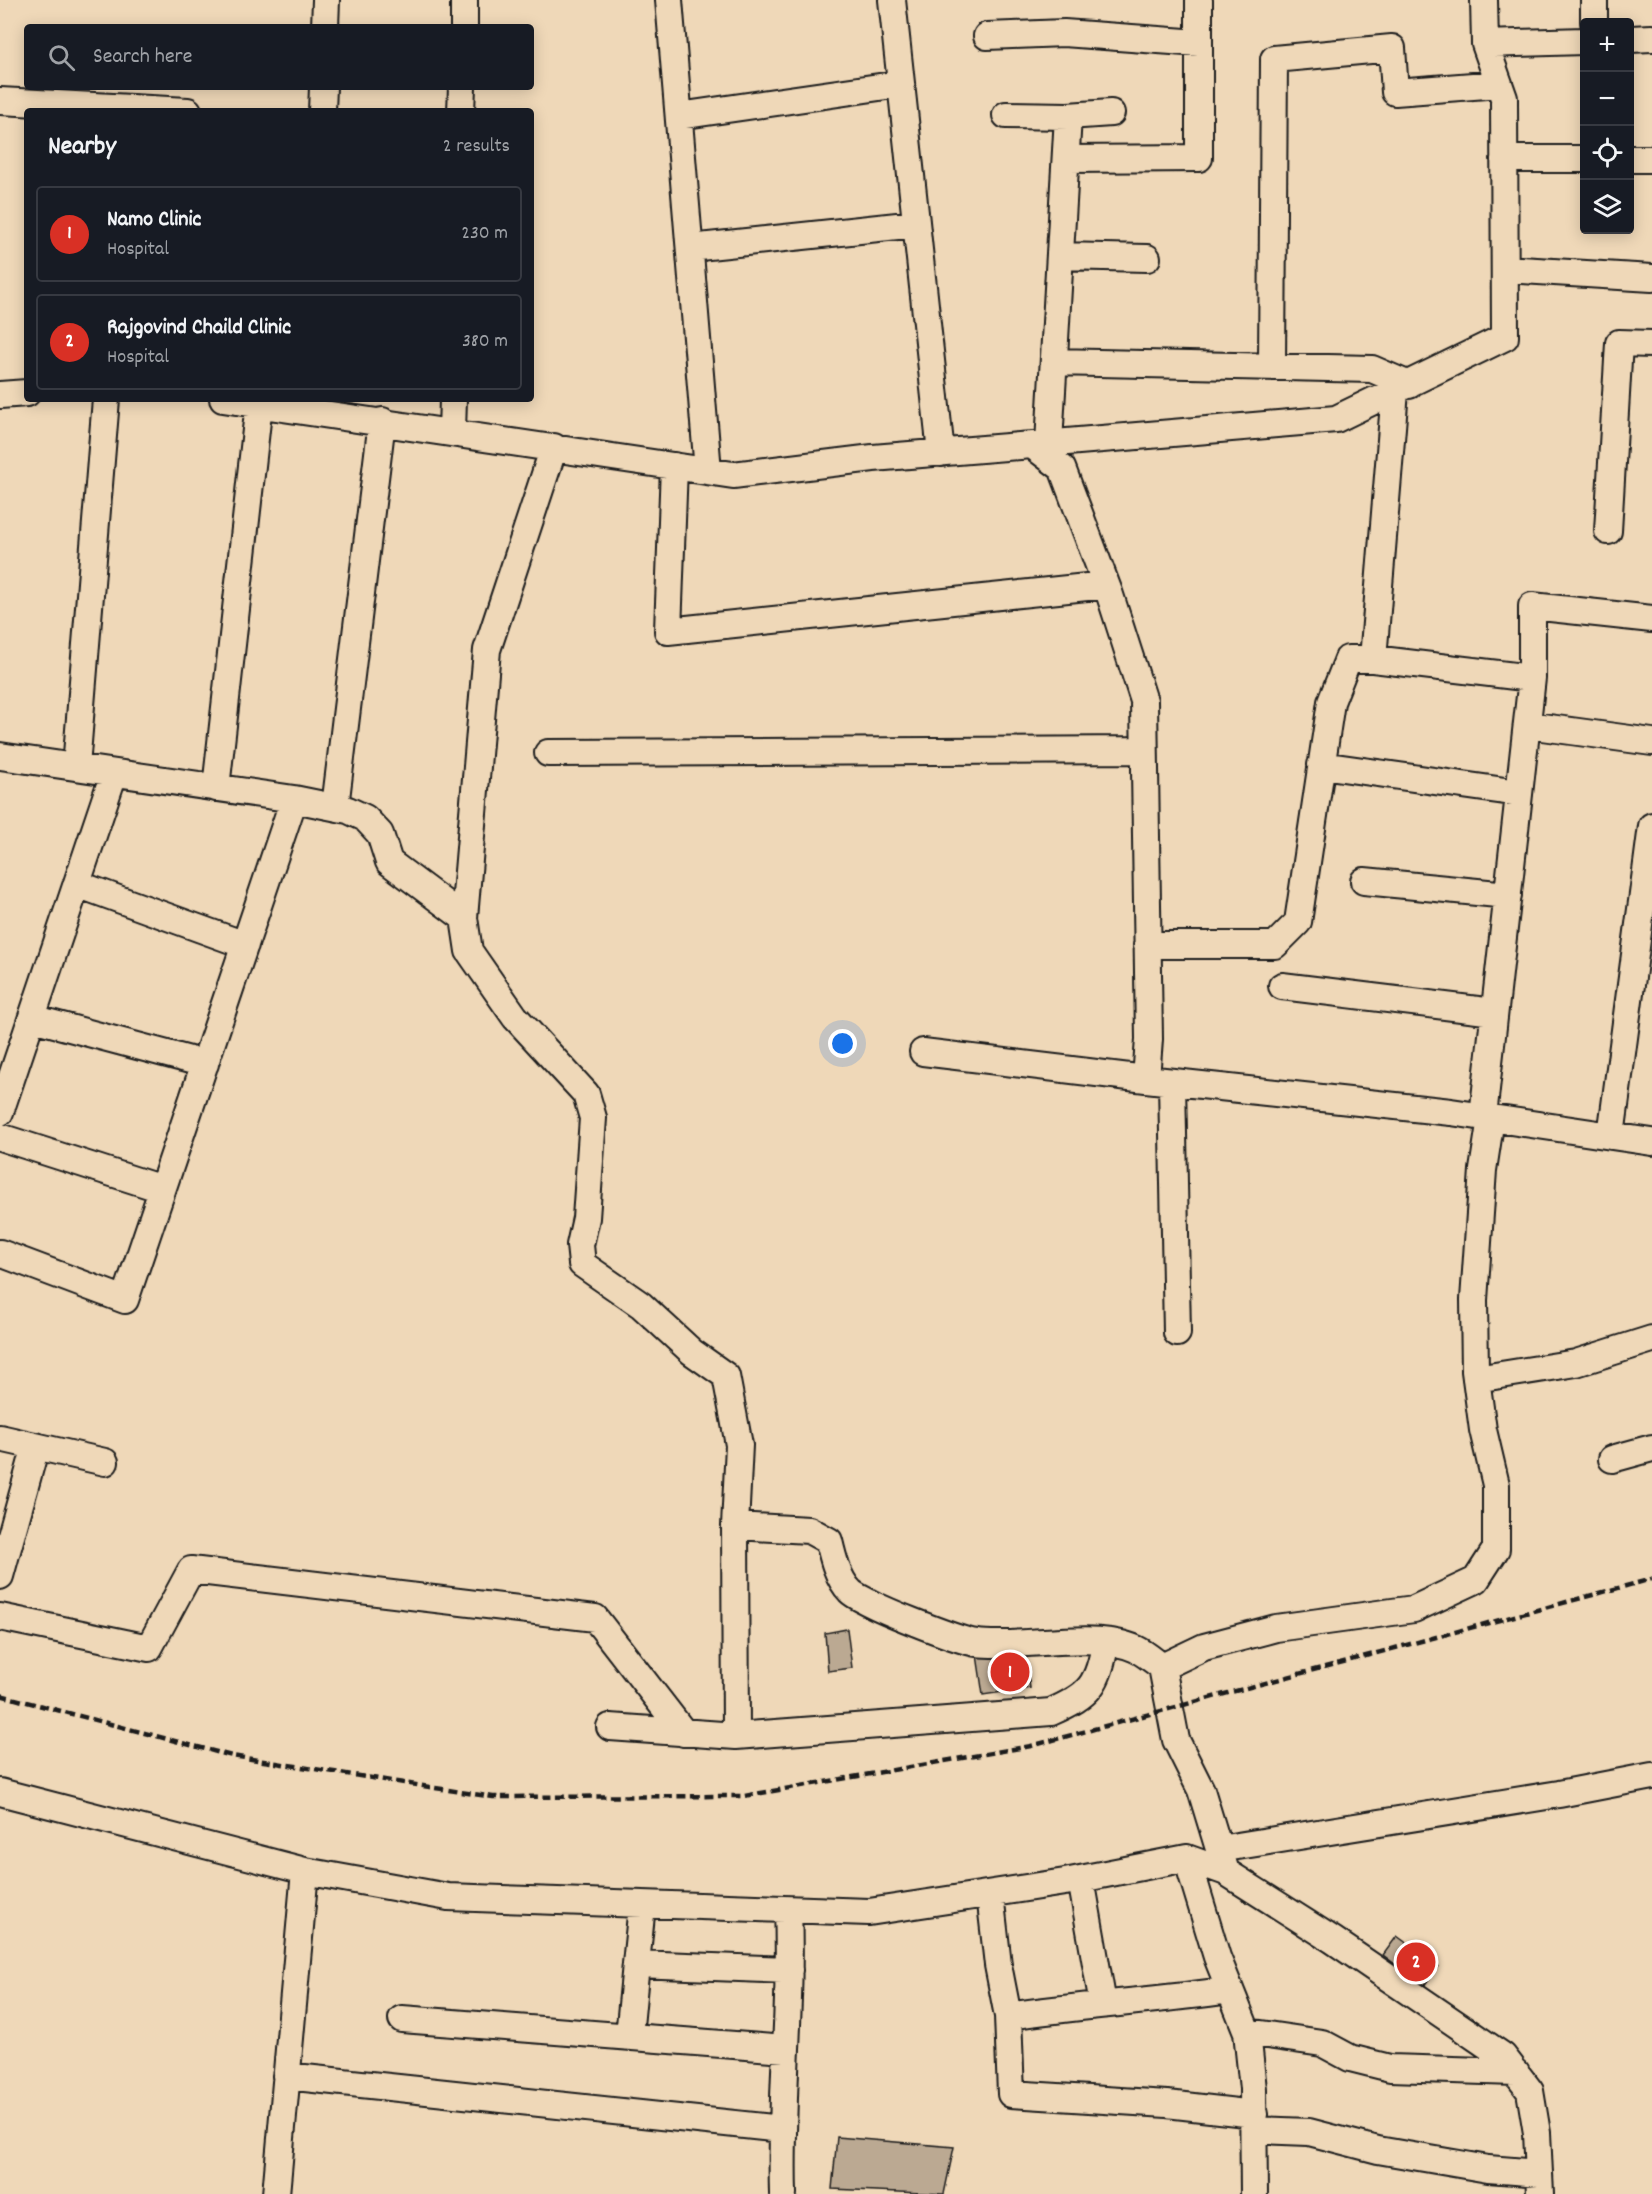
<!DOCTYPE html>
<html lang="en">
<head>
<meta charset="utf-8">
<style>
	:root { --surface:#171b24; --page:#20242c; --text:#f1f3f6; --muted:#9ea1a6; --line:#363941; --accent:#d93025 }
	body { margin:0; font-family:Dekko,sans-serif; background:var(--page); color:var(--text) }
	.controls { position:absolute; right:18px; top:18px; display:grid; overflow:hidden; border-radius:6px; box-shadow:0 3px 15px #0003 }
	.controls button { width:54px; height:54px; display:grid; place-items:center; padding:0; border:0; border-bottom:2px solid var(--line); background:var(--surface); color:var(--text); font:30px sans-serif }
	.you { position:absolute; left:843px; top:1044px; width:21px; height:21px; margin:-15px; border:4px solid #fff; border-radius:50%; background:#1a73e8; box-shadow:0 0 0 9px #1a73e833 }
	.badge { display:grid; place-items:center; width:39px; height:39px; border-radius:50%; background:var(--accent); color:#fff; font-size:20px; font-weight:700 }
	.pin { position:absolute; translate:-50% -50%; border:3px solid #fff; box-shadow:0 2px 6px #0006 }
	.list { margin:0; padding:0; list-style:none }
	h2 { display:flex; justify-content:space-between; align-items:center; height:78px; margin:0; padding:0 24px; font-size:26px }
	h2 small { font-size:20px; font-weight:400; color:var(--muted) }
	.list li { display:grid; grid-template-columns:39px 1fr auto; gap:18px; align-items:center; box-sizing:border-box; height:96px; margin:0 12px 12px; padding:0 12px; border:2px solid var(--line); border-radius:6px }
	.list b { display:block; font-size:22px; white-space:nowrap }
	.list p { margin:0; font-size:20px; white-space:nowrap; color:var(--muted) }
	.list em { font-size:20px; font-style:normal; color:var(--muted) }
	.icon { flex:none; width:33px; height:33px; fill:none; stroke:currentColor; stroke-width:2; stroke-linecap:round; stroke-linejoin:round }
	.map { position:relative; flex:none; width:1652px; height:2194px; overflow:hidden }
	.search { position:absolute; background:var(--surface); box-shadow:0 3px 15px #0003; left:24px; top:24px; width:510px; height:66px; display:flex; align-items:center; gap:15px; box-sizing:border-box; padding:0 21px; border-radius:6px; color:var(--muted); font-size:22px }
	.panel { position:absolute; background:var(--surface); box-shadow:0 3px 15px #0003; left:24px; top:108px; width:510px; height:294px; border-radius:6px }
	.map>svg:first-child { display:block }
	.building { fill:#bba992; stroke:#1c1c1c; stroke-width:1.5 }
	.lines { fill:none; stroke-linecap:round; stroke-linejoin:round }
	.minor-casing { stroke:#1c1c1c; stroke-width:30 }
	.minor { stroke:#efd8b8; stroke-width:26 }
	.rail { stroke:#1c1c1c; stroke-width:4.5; stroke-dasharray:9 4.5; stroke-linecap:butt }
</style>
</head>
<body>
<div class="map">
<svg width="1652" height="2194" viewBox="0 0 1652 2194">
	<rect width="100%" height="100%" fill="#efd8b8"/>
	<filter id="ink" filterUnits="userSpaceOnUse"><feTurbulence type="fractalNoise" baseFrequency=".0167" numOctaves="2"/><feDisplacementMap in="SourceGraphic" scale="12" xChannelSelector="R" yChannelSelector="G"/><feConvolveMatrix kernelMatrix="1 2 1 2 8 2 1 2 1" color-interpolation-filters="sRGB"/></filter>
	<g filter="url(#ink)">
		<path class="building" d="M847,1629l5,39 -24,3 -3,-38z
			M1024,1648l6,40 -47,7 -6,-40z
			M1397,1936l41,30 -14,20 -41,-31z
			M837,2137l117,10 -10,47 -112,-5z"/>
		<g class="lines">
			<g class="minor-casing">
				<path id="minor" d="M669,0l39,471
					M892,0l49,453
					M1594,22v-22
					M325,27l1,-27
					M464,27v-27
					M987,36l77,-3 135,10
					M1630,39l22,-1
					M1485,44l99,-3
					M0,101l188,10
					M322,111l1,-24
					M461,111l1,-24
					M1006,115l62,1 -19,327
					M679,116l221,-32
					M1068,116l43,-3
					M1067,159l132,-1v-158
					M1504,159h80
					M1630,159h22
					M690,248l226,-24
					M1061,256l86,2
					M1505,269l147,9
					M1054,362l318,7 37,16
					M1272,367l2,-308 118,-11 3,44 104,-8
					M0,395l27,-2
					M223,399l510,76 140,-17 159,-13 30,23 47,124 35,109 5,338 -3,40 305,33 201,30
					M452,431l1,-32
					M1032,445l304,-26 169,-82 -1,-239 -19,-54 -1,-44
					M554,447l-67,203 -23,268 5,33 46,66 71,77 7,24 -7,100 -6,27 2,19 59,41 51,47 34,24 13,69 -4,81 74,4 20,11c4,17 9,38 21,50 11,12 109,50 127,52 45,6 119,-13 159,6 9,4 18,12 26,18
					M674,466l-6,165 438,-46
					M1608,531l11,-188 33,1
					M1373,659l22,-268
					M1527,725l125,17
					M548,753l595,-3
					M0,756l294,43 54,11 17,8 15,16 9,28 75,56
					M1321,765l198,28
					M76,767l30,-368
					M216,788l43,-385
					M335,807l47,-386
					M1364,881l144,14
					M77,884l168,61
					M1147,945h128l23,-23 33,-220 17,-43h25l159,19
					M1282,986l212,26
					M32,1018l173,46
					M923,1052l223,27
					M1172,1083l5,250
					M0,1112l114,-339
					M1483,1116l49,-438v-72l120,13
					M1611,1136l41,-310
					M0,1137l162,52
					M0,1253l125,47 169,-501
					M1476,1379l100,-16 76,-24
					M0,1438l105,24
					M1612,1459l40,-11
					M735,1526l1,210
					M0,1576l36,-130
					M0,1617l149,31 42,-78 404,48 89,115
					M610,1727l126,9 315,-24c41,-18 46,-27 55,-70
					M0,1792l305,79 143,26 421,15 196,-30 122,-24 39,14 107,68 170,116 27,35 7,42 3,61
					M1219,1849l340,-55 93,-18
					M1187,1858l30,99 30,75 6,57 1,105
					M1226,1872l-25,-82 -25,-50 -14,-73 42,-20 72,-19 138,-19 62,-29 20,-31v-64l-13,-55 -8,-59 -1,-71 9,-130 8,-52
					M1081,1879l22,125
					M990,1894l8,71 10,51 3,78 156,10 87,10
					M636,1964l6,-59
					M1008,2016c74,-11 148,-15 222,-26
					M402,2019l383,30
					M630,2026l6,-62 153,6
					M1247,2032l75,11 28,15 40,10 126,4
					M286,2076l496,53
					M1254,2130l55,2 69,18 110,19 51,4
					M276,2194l29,-323
					M783,2194c-3,-95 9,-190 5,-284"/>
			</g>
			<use href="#minor" class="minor"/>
			<path class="rail" d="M0,1695l232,61 261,41 251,-1 287,-50 621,-167"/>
		</g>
	</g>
</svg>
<div class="controls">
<button>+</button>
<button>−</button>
<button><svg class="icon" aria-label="locate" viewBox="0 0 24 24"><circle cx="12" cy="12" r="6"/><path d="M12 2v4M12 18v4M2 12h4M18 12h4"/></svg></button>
<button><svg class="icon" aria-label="layers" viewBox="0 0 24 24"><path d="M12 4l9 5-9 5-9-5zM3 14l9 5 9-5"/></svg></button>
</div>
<div class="you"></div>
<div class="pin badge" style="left:1010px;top:1672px">1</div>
<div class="pin badge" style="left:1416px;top:1962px">2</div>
<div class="search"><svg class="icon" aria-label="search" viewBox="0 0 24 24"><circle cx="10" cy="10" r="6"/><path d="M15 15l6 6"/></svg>Search here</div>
<section class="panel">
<h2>Nearby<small>2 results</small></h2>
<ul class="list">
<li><span class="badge">1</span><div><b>Namo Clinic</b><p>Hospital</p></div><em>230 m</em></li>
<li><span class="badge">2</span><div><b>Rajgovind Chaild Clinic</b><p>Hospital</p></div><em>380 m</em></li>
</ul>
</section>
</div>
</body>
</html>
